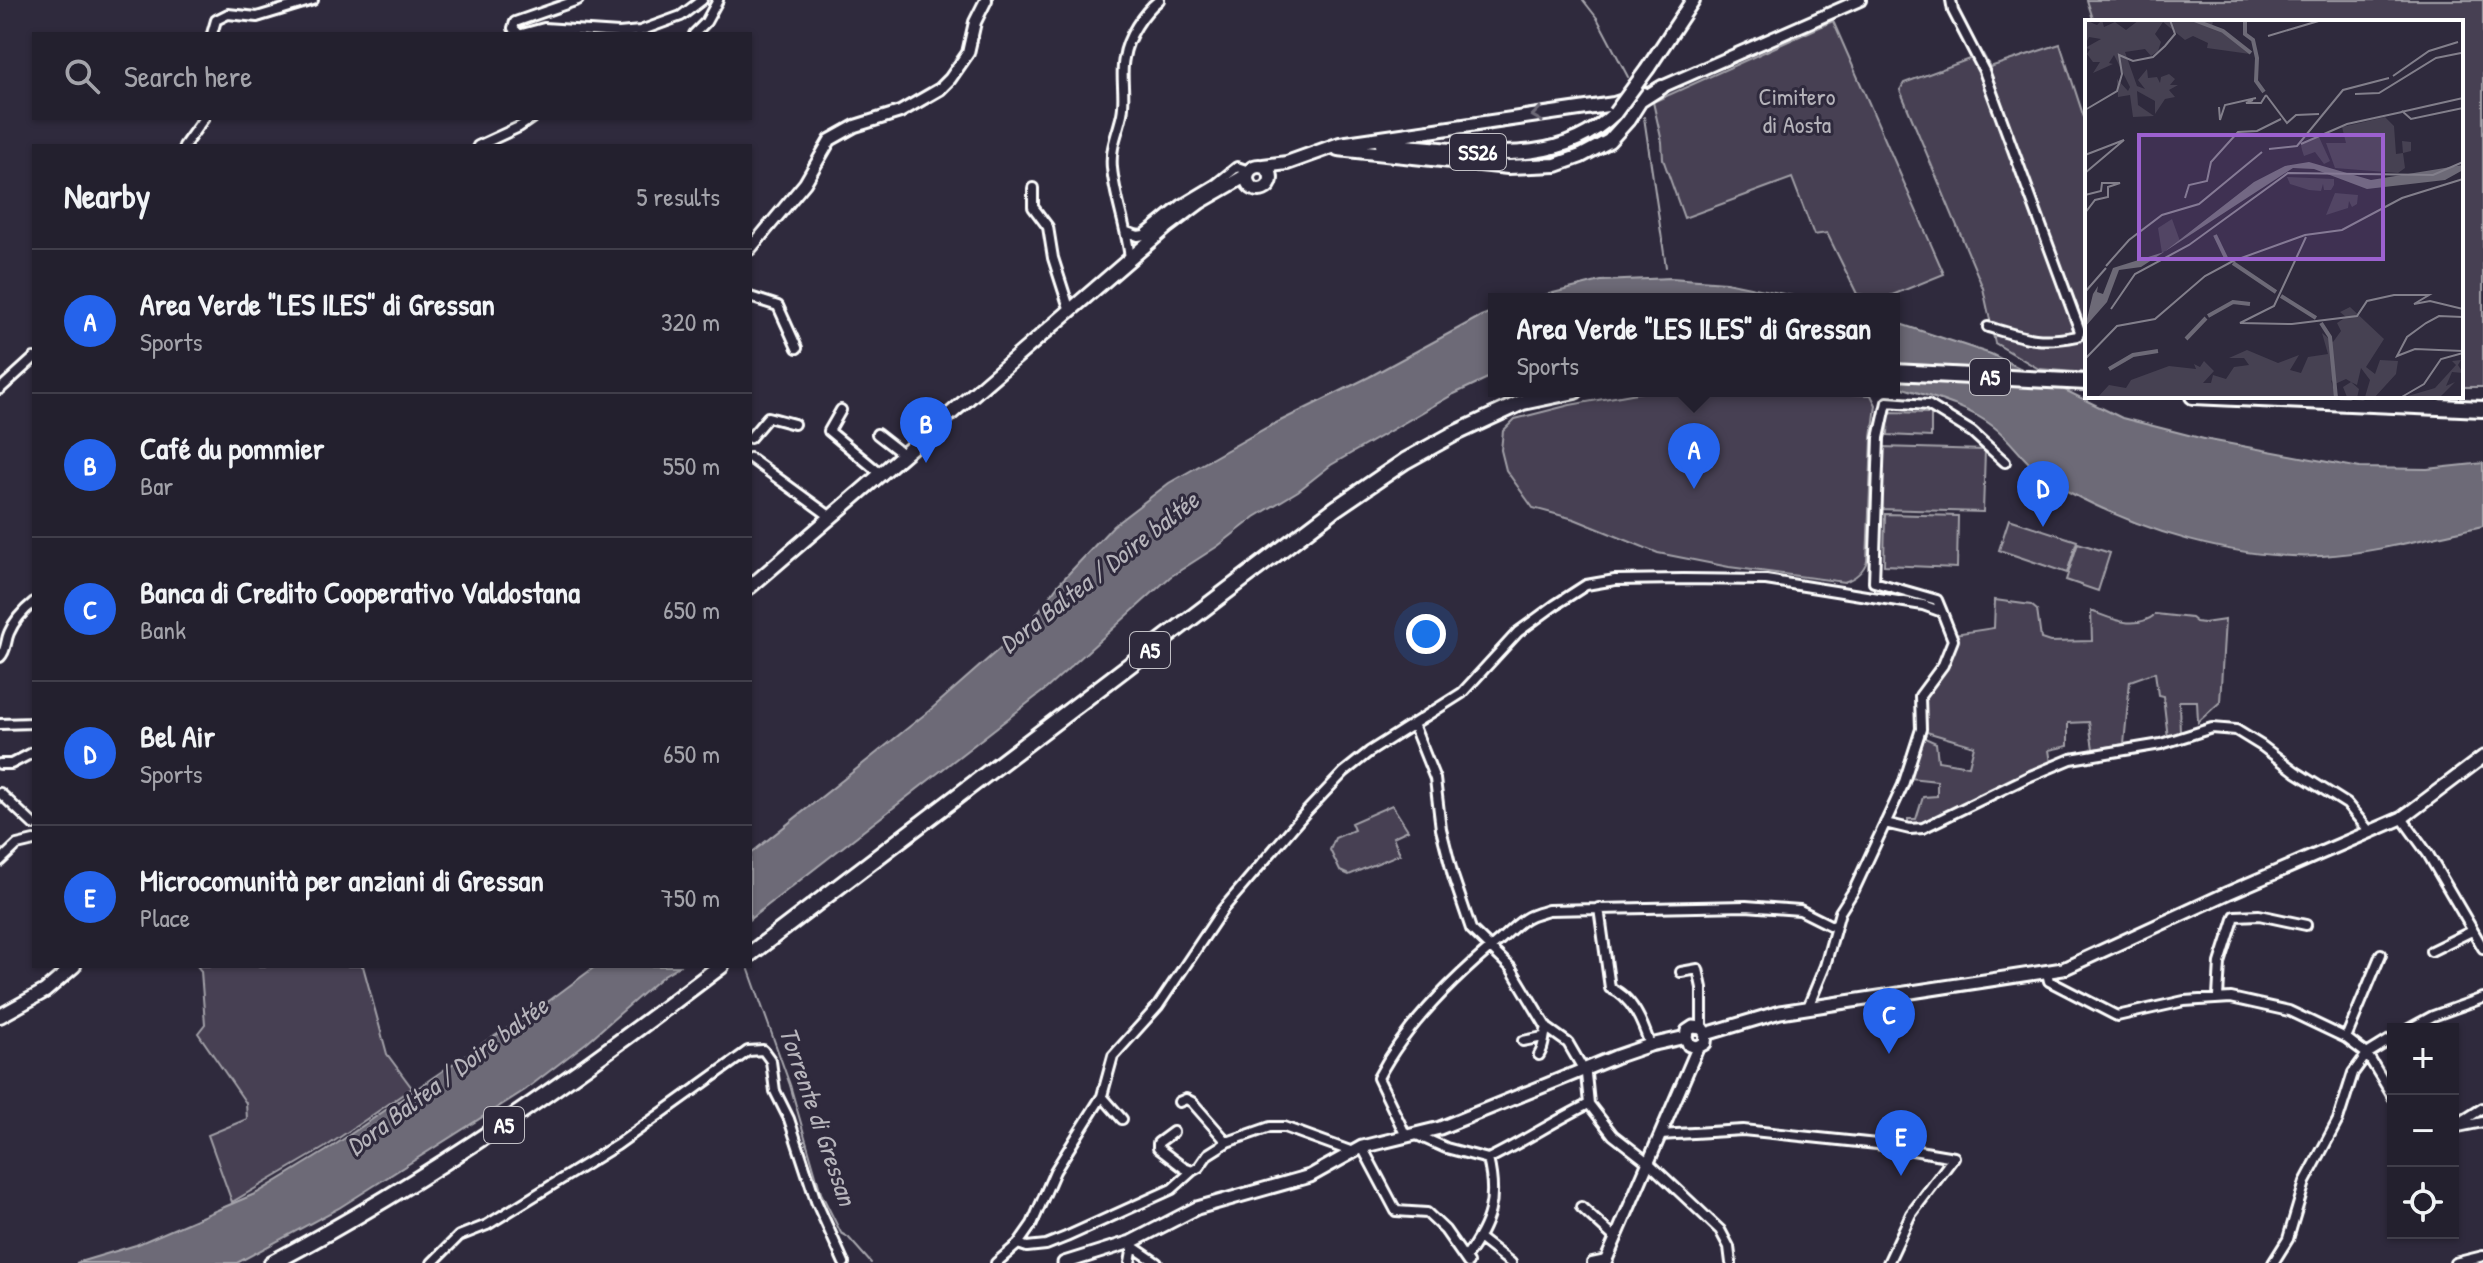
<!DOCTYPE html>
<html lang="en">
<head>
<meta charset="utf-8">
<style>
	:root { --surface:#23202e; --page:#2f2d3a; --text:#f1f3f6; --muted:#a3a3aa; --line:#403e4a; --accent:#2563eb }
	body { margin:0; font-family:"Patrick Hand",sans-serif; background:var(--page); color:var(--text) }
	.controls { position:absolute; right:24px; bottom:24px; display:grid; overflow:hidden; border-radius:0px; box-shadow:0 2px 6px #0004 }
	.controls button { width:72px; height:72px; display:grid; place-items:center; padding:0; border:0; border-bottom:2px solid var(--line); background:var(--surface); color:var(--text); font:40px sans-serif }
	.you { position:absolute; left:1426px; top:634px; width:28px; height:28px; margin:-20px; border:6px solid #fff; border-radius:50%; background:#1a73e8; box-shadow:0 0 0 12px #1a73e833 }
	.badge { display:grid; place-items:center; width:52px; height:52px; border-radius:50%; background:var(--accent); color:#fff; font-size:26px; font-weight:700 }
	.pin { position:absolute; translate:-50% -66px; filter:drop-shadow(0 2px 4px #0008) }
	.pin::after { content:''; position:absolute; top:42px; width:28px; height:24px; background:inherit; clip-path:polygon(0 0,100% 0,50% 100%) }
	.popup { position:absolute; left:1488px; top:293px; width:412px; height:104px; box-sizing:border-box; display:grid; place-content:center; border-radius:0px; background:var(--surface); filter:drop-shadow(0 2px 6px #0005); font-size:26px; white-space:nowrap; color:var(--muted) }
	.popup b { font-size:30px; color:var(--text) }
	.popup::after { content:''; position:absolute; left:50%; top:100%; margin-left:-16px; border:16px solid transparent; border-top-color:var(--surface) }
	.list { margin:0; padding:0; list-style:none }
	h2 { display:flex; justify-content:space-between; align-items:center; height:104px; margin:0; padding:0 32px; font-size:34px }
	h2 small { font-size:26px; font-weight:400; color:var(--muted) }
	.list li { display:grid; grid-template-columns:52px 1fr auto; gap:24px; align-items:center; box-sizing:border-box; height:144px; padding:0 32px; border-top:2px solid var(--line) }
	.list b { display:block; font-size:30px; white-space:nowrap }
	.list p { margin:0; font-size:26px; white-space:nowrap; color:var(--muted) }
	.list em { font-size:26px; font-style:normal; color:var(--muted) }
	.icon { flex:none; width:44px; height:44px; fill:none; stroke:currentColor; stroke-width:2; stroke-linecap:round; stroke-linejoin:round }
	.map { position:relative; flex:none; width:2483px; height:1263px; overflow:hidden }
	.search { position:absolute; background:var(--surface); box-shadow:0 2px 6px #0004; left:32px; top:32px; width:720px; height:88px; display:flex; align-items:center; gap:20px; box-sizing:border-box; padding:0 28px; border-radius:0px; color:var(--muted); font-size:30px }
	.panel { position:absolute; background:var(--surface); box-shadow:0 2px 6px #0004; left:32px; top:144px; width:720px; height:824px; border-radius:0px }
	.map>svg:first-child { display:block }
	.green { fill:#464152; stroke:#a2a0a8; stroke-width:2 }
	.water { fill:#6d6a77; stroke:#a7a6ad; stroke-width:2 }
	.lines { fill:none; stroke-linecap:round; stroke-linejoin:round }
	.stream { stroke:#a7a6ad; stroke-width:2 }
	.minor-casing { stroke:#fff; stroke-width:14 }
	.tertiary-casing { stroke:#fff; stroke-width:16 }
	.secondary-casing { stroke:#fff; stroke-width:17 }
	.primary-casing { stroke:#fff; stroke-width:18 }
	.motorway-casing { stroke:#fff; stroke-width:20 }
	.minor { stroke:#2f2a3d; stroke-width:8 }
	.tertiary { stroke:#2f2a3d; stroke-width:10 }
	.secondary { stroke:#2f2a3d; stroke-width:11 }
	.primary { stroke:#2f2a3d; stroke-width:12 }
	.motorway { stroke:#2f2a3d; stroke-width:14 }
	.primary-bridge-casing { stroke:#fff; stroke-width:18; stroke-linecap:butt }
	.primary-bridge { stroke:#2f2a3d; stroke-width:12 }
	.oneway { stroke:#6d6a77 }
	.labels { text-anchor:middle; stroke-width:6; stroke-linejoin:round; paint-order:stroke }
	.shield { fill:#2f2a3d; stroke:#c1bfc5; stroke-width:2 }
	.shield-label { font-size:22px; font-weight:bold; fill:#fff }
	.park-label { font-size:24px; fill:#b5b3ba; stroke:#2f2a3d }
	.water-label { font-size:26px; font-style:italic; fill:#b6b4bb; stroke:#2f2a3d }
	.inset-river { fill:none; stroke:#6d6a77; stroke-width:4 }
	.inset-road { fill:none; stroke:#827f8b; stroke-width:2 }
	.view { fill:#9c61cf; fill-opacity:0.15; stroke:#9c61cf; stroke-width:4 }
	.inset-edge { fill:none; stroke:#fff; stroke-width:4 }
</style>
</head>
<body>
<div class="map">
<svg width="2483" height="1263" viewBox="0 0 2483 1263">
	<rect width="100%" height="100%" fill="#2f2a3d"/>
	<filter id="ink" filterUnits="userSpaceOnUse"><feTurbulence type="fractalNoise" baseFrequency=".0125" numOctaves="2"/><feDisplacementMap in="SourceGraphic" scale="16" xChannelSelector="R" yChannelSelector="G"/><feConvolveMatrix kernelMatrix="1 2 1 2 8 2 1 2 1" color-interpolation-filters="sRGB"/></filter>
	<g filter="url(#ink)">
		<path class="green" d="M2087,0h396v387h-22v-365h-367z
			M1833,21l111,253 -59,24 -28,-4 -30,-61 -13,2 -22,-57 -108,40 -21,-59 -1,-17 -9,-40z
			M2060,44l27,83v246l-48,-4 -44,-26 -12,-55 -83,-198 4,-7 79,-29 7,13z
			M1648,391h136l87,4 5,10 -4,33 -5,123c-4,11 -11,17 -23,21l-115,-15 -71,-14 -84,-34 -41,-11 -27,-38 -5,-20 2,-19 12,-12 55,-14z
			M1889,412l42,1v24l-43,-2z
			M1882,447l103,3 -2,62 -103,-3z
			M1885,514l73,2 -1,52 -73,-3z
			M2009,519l68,22 -10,32 -68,-23z
			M2078,543l32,10 -12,38 -32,-11z
			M1995,600l36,5 6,5 4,29 9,3 42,-1 -1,-30c22,8 44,20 65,3l35,4 5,4 8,1 21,-3 -5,82 -22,20 -1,-21h-18l1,33 -12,4 -5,-42 -5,-1 -3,-23 -25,9 -6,63 -31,5 -4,-27 -21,1v23l-19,4 2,13 -132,61h-11v-5h8l7,-22 14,-1v-15l-28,-3 14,-41 13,6 2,18 31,5 5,-20 -51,-15v-32l31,-48v-17l40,-6z
			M1392,805l16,25 -15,7 7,17 -51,21 -9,-4 -10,-21 5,-12 19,-8 -3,-7z
			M197,966h166l24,88 25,34 -88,60 -92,54 -24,-67 39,-16 -1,-16 -48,-70 7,-9 -4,-53z"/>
		<path class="water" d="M1671,278l55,4 82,17h-279l72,-18z
			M1494,311v64l-40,19 -123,71 -33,26 -43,26 -37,29 -48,31 -124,112 -296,230v-65l179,-143 104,-92 25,-34 55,-59 56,-43 97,-55 103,-51 112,-61z
			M1894,322l97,32 131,64 82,21 156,29 67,1 56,-6v63c-53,11 -107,27 -161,30 -87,4 -179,-24 -255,-65 -13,-8 -29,-18 -39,-29 -11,-11 -21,-25 -34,-35 -28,-22 -67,-31 -100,-42z
			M596,966h83l-15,9 -78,68 -61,47 -186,118 -102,55h-161l60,-18 121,-52 69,-42 160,-110 44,-26z"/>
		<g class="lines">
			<path class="stream" d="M1583,0l14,18 31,59
				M1644,117l22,150
				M749,970l41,115 31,108 20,40 7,4 23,26"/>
			<g class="minor-casing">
				<path id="minor" d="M1951,0l2,11 31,60 96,260 -2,5c-39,8 -53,2 -90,-9
					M212,34l4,-14 12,-6 29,3 56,-17
					M519,34l-6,-6 2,-6 63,-22
					M522,34l22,-6 75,5 21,-2 41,-15 21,-16
					M694,34l12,-12 12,-22
					M184,146l20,-28
					M478,146l41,-19 13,-9
					M1033,188v19l15,20 5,31 17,53
					M1127,232l11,4 6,-1 37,-30 35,-21 21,-17 12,4
					M1130,259c-3,-31 -15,-59 -18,-91 -2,-21 6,-35 10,-54 4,-19 -2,-38 2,-56 3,-21 19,-45 35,-58
					M750,297l28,9 19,42
					M0,389l34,-31
					M841,410l-12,21 52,43
					M877,434l27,21
					M750,438l18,-21 26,7
					M750,458l81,59
					M1942,612l-5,-12 -63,-18 5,-144 8,-36 41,3 44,27 33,30
					M0,657c7,-7 5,-15 9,-24 5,-12 15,-23 25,-31
					M0,724l34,-1
					M1413,724l22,55 6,50 12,47 18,53 40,39 36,60 21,15 18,31 3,30 24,31 36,28 71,67 9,17 2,16
					M0,764h11l23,-12
					M0,793l34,32
					M2402,818l26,36 55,94
					M1885,823l25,6 13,-1 105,-51 43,-18 90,-15 51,-16 24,2 26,16 34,26 51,32 23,28
					M0,861l17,-16 17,-4
					M1599,908l11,80c23,9 33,36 40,57
					M2431,951l41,-20
					M1681,972l17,-3 4,19v40
					M2047,973l2,8 68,35 67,-15 47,-3 58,13 57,27 21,16 26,-16
					M2218,997l2,-34 15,-47 24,-1 47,10
					M2409,1029l24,-13 50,-18
					M2346,1038l35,-84
					M1523,1041l20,-4
					M1539,1055c6,-9 4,-18 8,-27
					M1102,1096l20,23
					M1179,1102l7,-3 6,3 35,40
					M2453,1127l30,-19
					M2458,1127l25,-5
					M1173,1132l-15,11v5l26,20 8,3 7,-4 9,-13 19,-12 43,-15h14l69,25
					M1417,1135l29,13 42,11c10,41 2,65 -22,98
					M1660,1135l83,-5 134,14 77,13 -43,57 -23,49
					M1406,1136l-28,-58c28,-54 77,-101 123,-139 9,-8 19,-19 29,-23 6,-3 13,-4 18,-6l198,-4 54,4 34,17
					M1362,1147l34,64 31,2 18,17 23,33
					M1488,1159c35,-17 66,-38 101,-55
					M1581,1207l35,32
					M1479,1238l32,25
					M1018,1244l9,3 19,-2 20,-8 106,-48 20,-18
					M1135,1248l22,15
					M432,1263l27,-27 28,-11 130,-80 131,-94 15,-1 8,11 4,30 14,28 27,82 28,62
					M996,1263l22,-19 14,-20 23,-53 47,-75 11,-40 45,-50 65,-97 82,-96 39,-41 25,-20 93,-59 56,-61 37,-27 31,-20 29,-5 68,-1 83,1 157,25 19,7 11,28 -10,25 -23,31 1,33 -18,56 -49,105 -14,22 -15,54 -17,41
					M1130,1263l3,-17
					M1592,1263l14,-3
					M2273,1263l15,-24 17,-57 33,-62 15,-47 14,-19 26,43
					M2455,1263l28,-7"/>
			</g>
			<g class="tertiary-casing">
				<path id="tertiary" d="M1657,89l203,-89
					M750,249l55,-66 25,-43 25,-14 45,-14 40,-23 10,-10 18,-26 7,-31 11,-22
					M1605,1263l93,-216"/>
			</g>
			<g class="secondary-casing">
				<path id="secondary" d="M1706,1034l74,-22 283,-43 165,-76 174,-75 81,-61
					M1686,1037l3,8 9,2 7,-4 1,-9
					M1064,1263l67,-21 66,-34 113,-32 52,-29 78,-19 175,-71 35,-12 36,-8 1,-6 6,-4 9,1 4,6"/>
			</g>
			<g class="primary-casing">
				<path id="primary" d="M1648,68l45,-68
					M1382,145c80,1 168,31 233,-32
					M1338,149l170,18 48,-2 25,-9 28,-15 19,-21 12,-19 22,-14
					M1247 178a12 12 0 1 1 24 0a12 12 0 1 1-24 0Z
					M1263,166l24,-3 53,-19 274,-40 30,-10
					M750,587l418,-361 32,-24 47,-27
					M0,1016l45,-25 29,-25"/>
			</g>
			<g class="motorway-casing">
				<path id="motorway" d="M1894,372l193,10
					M2193,396l290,13
					M750,954l586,-446 69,-47 49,-27 69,-32 52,-11
					M272,1263c161,-85 305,-187 449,-297"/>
			</g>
			<use href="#minor" class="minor"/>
			<use href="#tertiary" class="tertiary"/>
			<use href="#secondary" class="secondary"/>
			<use href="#primary" class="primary"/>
			<use href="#motorway" class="motorway"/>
			<g class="primary-bridge-casing">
				<path id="primary-bridge" d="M1615,113l33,-45"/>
			</g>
			<use href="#primary-bridge" class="primary-bridge"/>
		</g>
		<defs><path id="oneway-chevron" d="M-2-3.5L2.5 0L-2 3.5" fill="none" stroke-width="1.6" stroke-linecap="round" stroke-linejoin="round" transform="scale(2)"/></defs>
		<use class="oneway" href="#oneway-chevron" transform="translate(1537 115) rotate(172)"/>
	</g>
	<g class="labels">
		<g class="shield">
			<rect x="1450" y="134" width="56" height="36" rx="6"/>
			<rect x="1970" y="359" width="40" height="36" rx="6"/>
			<rect x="1130" y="632" width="40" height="36" rx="6"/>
			<rect x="484" y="1107" width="40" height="36" rx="6"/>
		</g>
		<g class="shield-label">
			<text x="1478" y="160">SS26</text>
			<text x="1990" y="385">A5</text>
			<text x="1150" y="658">A5</text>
			<text x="504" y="1133">A5</text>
		</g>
		<g class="park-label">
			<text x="1797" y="105">Cimitero<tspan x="1797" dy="28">di Aosta</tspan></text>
		</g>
		<g class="water-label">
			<text transform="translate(1099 572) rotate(-38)" y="9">Dora Baltea / Doire baltée</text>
			<text transform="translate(447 1076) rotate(-37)" y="9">Dora Baltea / Doire baltée</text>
			<text transform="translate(818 1116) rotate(71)" y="9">Torrente di Gressan</text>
		</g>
	</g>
	<g transform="translate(2085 20)">
		<rect width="378" height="378" fill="#2f2a3d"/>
		<path d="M0,0l12,5 5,-5 2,7 11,-5 11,8 13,-10h74l-1,8 16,5 22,21 -43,-6 1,-5 -15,-7 -8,4 -22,-18 -8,12 6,8 -3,9 -7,5 -6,-7 -20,3 12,34 8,3 -7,-9 9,-11 1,9 9,-1 3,6 1,-6 8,-3 6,5 -5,6h8l-9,5 6,7 -10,2 -10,15v-13l-18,-10 1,14 16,11 -21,1 -3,-22 -12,2 -1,-18 11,12 2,-4 -16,-32 -5,8 4,1 -20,9 7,-11h-7l-6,-8 3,-5 -5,-1 16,-9 -12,-2 -3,6zM300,97l9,9 2,28 7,-1 -1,-12 9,1v9l-8,2 2,15 -7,5 -63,-5 -9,-25h20l-4,-16zM234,117l11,24 -6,3 -9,-12 -11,4 -2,-6 -1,-5zM202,157l47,2v6l-3,5h-7l-1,-6 -2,7 -12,-1 -19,-6zM250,173l23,2 -1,9 -5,3 -3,-6 -1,7 -22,7zM87,199l8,22 -18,12 -4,-25zM265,287l34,32 -18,28 9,7 5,-14 18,1 -2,13 -22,24 -9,-1 5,-17 -9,-12 -4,17 -6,-3 8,7 -2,9 -10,-1 -4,-10 8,-5 -5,-3 -11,5 -4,-4 5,18h-239l12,-13 17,3 5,-8 38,-14 27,3 -2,-5 6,3 4,-6 10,10 -11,12h8l2,-8 13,4 8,-12 15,-2 -5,-7h-15l18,-8 31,13 21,-8 -9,15 11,3 7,-16 20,-3 -6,-21 11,9 8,-11 -4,-8 9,-6 -6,-5zM376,340l-3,5 5,8 -11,-1 -6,14 9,-4 -15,15 -39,1 34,-10 21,-23 -4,-4z" fill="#464152"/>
		<path d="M224,142l62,18 92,-15v5l-18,10 -78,9 -53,-20 -21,-1 -152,99 -22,3 -12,32 -22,25 8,-33 5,-8 -1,6 6,2 10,-26 51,-16 90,-70 31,-16z" fill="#6d6a77"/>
		<path class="inset-river" d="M109,0l29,11 28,22M160,0v14l8,6 4,18 -1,23 8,11M130,215l12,25M148,243l43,29M196,276l35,22M123,296l25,-14 17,2M236,303l9,14 6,61M101,319l20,-21M24,349l24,-14 25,-4"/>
		<path class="inset-road" d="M183,16l54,-16M308,56l36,-25 29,-9M270,74l24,-1 57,-35 25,-5M181,75l21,28 9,-8 23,-1M168,80l-7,3h15l5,-8M134,87l1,13 5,-15 31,-7M0,90l32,-19 5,-17 -3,-19 14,6 20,-4 12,-11 10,-12 -5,-14M317,91l9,8 52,-11M316,92l62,-14M216,124l46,-20 55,-12M184,129l28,-3 46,-56 46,-12M0,135l39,-15 -39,33M0,175l16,-4 1,-8h18l-12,4v10l-13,3 -10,13M100,178l4,-13 18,-4 4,-19 27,-30 19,-1 24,-12M221,217l-32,69 -34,17 52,1 65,-8 10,-15 27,-6h35l-15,9 16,-3 33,8M21,246l23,-26 33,-25 37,-11 63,-52M0,272l21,-24M26,289l24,-35 54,-29 99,-72 145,2 30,-13M378,297l-24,-1 -13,7 -19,14 -10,19 18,-7 48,2M0,339l32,-33 38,-7 50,-43 28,-15 72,-26 37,-5 60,-32 61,-19M315,378l24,-14 17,-25 22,-6"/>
		<path class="view" d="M54,115h244v124h-244z"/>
		<rect width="378" height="378" class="inset-edge"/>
	</g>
</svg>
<div class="controls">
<button>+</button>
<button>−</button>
<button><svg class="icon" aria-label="locate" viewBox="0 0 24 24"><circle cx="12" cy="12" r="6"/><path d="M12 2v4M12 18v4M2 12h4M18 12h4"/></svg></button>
</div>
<div class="you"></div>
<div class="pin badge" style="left:1694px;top:489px">A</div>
<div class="popup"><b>Area Verde &quot;LES ILES&quot; di Gressan</b>Sports</div>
<div class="pin badge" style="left:926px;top:463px">B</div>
<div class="pin badge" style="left:1889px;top:1054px">C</div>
<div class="pin badge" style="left:2043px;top:527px">D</div>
<div class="pin badge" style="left:1901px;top:1176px">E</div>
<div class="search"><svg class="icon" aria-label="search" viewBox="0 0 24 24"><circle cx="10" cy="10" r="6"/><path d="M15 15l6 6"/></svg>Search here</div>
<section class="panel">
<h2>Nearby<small>5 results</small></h2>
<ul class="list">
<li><span class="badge">A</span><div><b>Area Verde &quot;LES ILES&quot; di Gressan</b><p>Sports</p></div><em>320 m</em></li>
<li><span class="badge">B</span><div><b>Café du pommier</b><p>Bar</p></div><em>550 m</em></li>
<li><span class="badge">C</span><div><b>Banca di Credito Cooperativo Valdostana</b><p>Bank</p></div><em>650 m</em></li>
<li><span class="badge">D</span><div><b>Bel Air</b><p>Sports</p></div><em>650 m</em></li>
<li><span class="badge">E</span><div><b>Microcomunità per anziani di Gressan</b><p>Place</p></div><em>750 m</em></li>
</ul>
</section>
</div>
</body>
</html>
